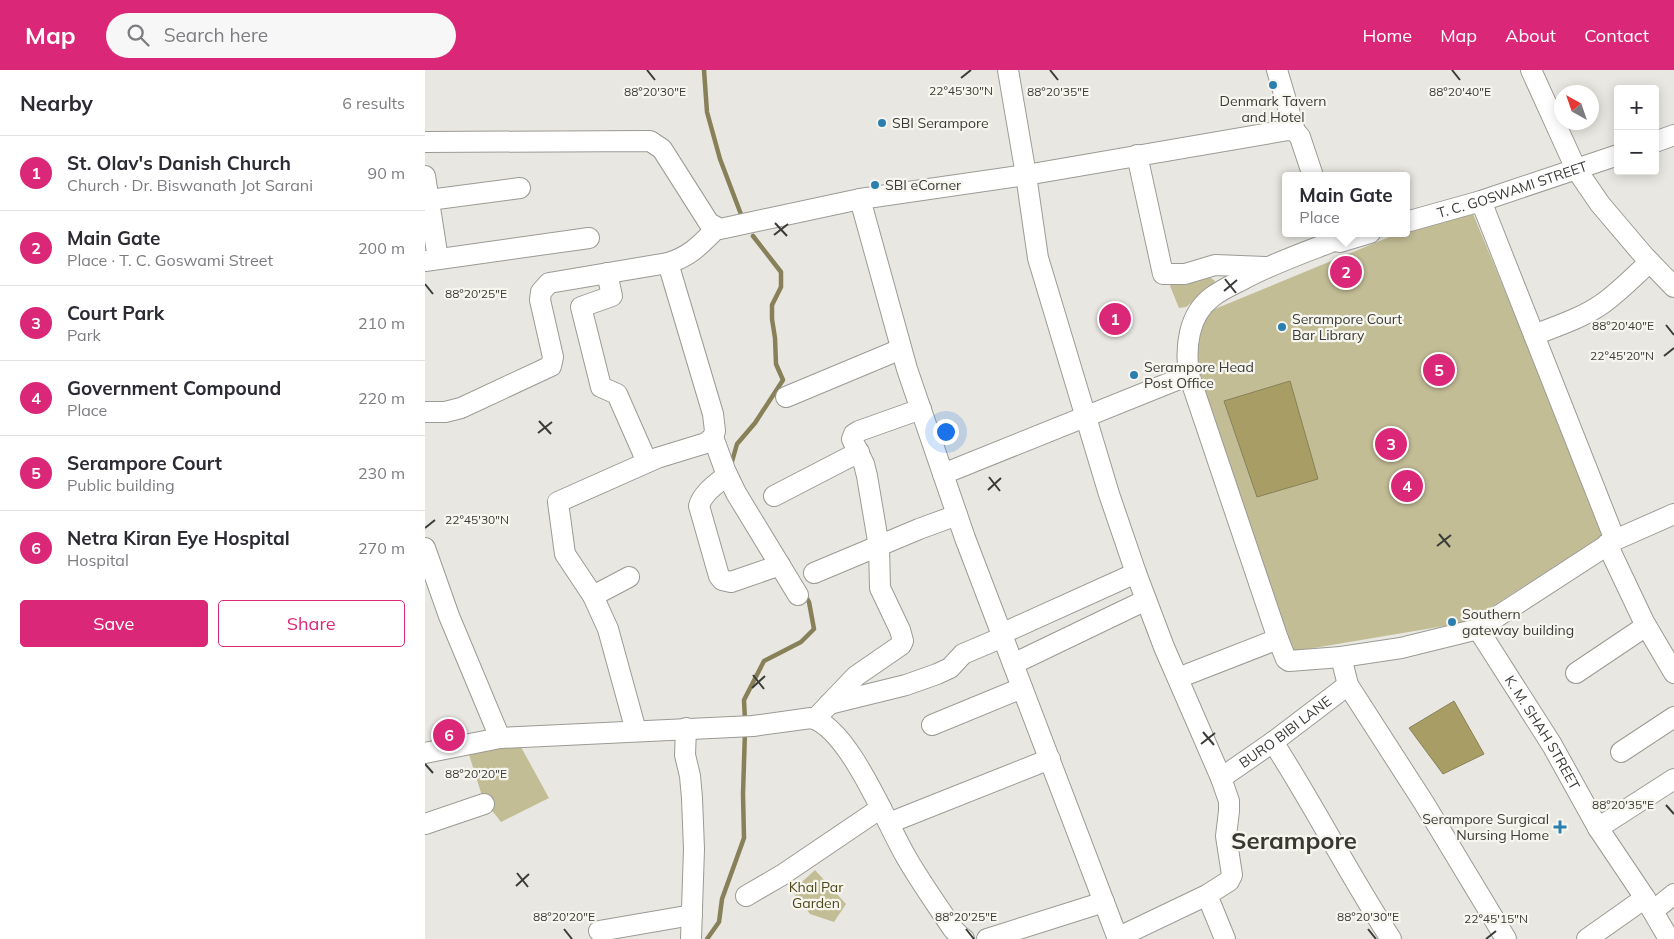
<!DOCTYPE html>
<html lang="en">
<head>
<meta charset="utf-8">
<style>
	:root { --surface:#fff; --page:#f7f7f7; --text:#2b2b33; --muted:#7c7c81; --line:#e1e1e2; --accent:#db2777 }
	body { margin:0; font-family:Mulish,sans-serif; background:var(--page); color:var(--text) }
	.controls { position:absolute; right:15px; top:15px; display:grid; overflow:hidden; border-radius:5px; box-shadow:0 2px 12px #0003 }
	.controls button { width:45px; height:45px; display:grid; place-items:center; padding:0; border:0; border-bottom:1px solid var(--line); background:var(--surface); color:var(--text); font:25px sans-serif }
	.compass { position:absolute; left:1129px; top:15px; width:45px; height:45px; border-radius:50%; background:var(--surface); box-shadow:0 2px 12px #0003; rotate:320deg }
	.you { position:absolute; left:520px; top:361px; width:18px; height:18px; margin:-12px; border:4px solid #fff; border-radius:50%; background:#1a73e8; box-shadow:0 0 0 8px #1a73e833 }
	.badge { display:grid; place-items:center; width:32px; height:32px; border-radius:50%; background:var(--accent); color:#fff; font-size:16px; font-weight:700 }
	.pin { position:absolute; translate:-50% -50%; border:2px solid #fff; box-shadow:0 1px 5px #0006 }
	.popup { position:absolute; left:857px; top:102px; width:128px; height:65px; box-sizing:border-box; display:grid; place-content:center; border-radius:5px; background:var(--surface); filter:drop-shadow(0 1px 4px #0005); font-size:16px; white-space:nowrap; color:var(--muted) }
	.popup b { font-size:19px; color:var(--text) }
	.popup::after { content:''; position:absolute; left:50%; top:100%; margin-left:-10px; border:10px solid transparent; border-top-color:var(--surface) }
	.list { margin:0; padding:0; list-style:none }
	h2 { display:flex; justify-content:space-between; align-items:center; height:65px; margin:0; padding:0 20px; font-size:21px }
	h2 small { font-size:16px; font-weight:400; color:var(--muted) }
	.list li { display:grid; grid-template-columns:32px 1fr auto; gap:15px; align-items:center; box-sizing:border-box; height:75px; padding:0 20px; border-top:1px solid var(--line) }
	.list b { display:block; font-size:19px; white-space:nowrap }
	.list p { margin:0; font-size:16px; white-space:nowrap; color:var(--muted) }
	.list em { font-size:16px; font-style:normal; color:var(--muted) }
	.actions { display:flex; gap:10px; padding:15px 20px }
	.actions a { flex:1; padding:11px 0; border:1px solid var(--accent); border-radius:5px; text-align:center; font-size:18px; color:var(--accent) }
	.actions .main { background:var(--accent); color:#fff }
	.icon { flex:none; width:28px; height:28px; fill:none; stroke:currentColor; stroke-width:2; stroke-linecap:round; stroke-linejoin:round }
	.map { position:relative; flex:none; width:1249px; height:869px; overflow:hidden }
	header { display:flex; align-items:center; gap:30px; box-sizing:border-box; height:70px; padding:0 25px; background:var(--accent); color:#fff }
	header strong { font-size:24px }
	nav { display:flex; gap:28px; margin-inline-start:auto; font-size:18px }
	.search { width:350px; height:45px; background:var(--page); display:flex; align-items:center; gap:12px; box-sizing:border-box; padding:0 18px; border-radius:28px; color:var(--muted); font-size:19px }
	main { display:flex }
	aside { flex:1; background:var(--surface) }
	.map>svg:first-child { display:block }
	.park { fill:#c3bd96 }
	.water { fill:#a89e65; stroke:#878058 }
	.lines { fill:none; stroke-linecap:round; stroke-linejoin:round }
	.stream { stroke:#878058; stroke-width:4.5 }
	.minor-casing { stroke:#9b9a94; stroke-width:22 }
	.minor { stroke:#fff; stroke-width:20 }
	.ticks { fill:none; stroke:#3b3b38; stroke-width:2 }
	.poi-dot { fill:#2a7faf; stroke:#f6f5ee; stroke-width:2 }
	.labels { text-anchor:middle; stroke-width:4.5; stroke-linejoin:round; paint-order:stroke }
	.poi-label { font-size:14px; fill:#3b3b38; stroke:#f6f5ee; text-anchor:start }
	.street-label { font-size:14px; fill:#3b3b38; stroke:#f6f5ee }
	.park-label { font-size:14px; fill:#4e471a; stroke:#f6f5ee }
	.town-label { font-size:24px; font-weight:bold; fill:#393833; stroke:#f6f5ee }
	.ticks-label { font-size:12px; text-anchor:middle; fill:#3b3b38; stroke:#f6f5ee; stroke-width:4.5; stroke-linejoin:round; paint-order:stroke }
</style>
</head>
<body>
<header>
<strong>Map</strong>
<div class="search"><svg class="icon" aria-label="search" viewBox="0 0 24 24"><circle cx="10" cy="10" r="6"/><path d="M15 15l6 6"/></svg>Search here</div>
<nav><a>Home</a><a>Map</a><a>About</a><a>Contact</a></nav>
</header>
<main>
<aside>
<h2>Nearby<small>6 results</small></h2>
<ul class="list">
<li><span class="badge">1</span><div><b>St. Olav's Danish Church</b><p>Church · Dr. Biswanath Jot Sarani</p></div><em>90 m</em></li>
<li><span class="badge">2</span><div><b>Main Gate</b><p>Place · T. C. Goswami Street</p></div><em>200 m</em></li>
<li><span class="badge">3</span><div><b>Court Park</b><p>Park</p></div><em>210 m</em></li>
<li><span class="badge">4</span><div><b>Government Compound</b><p>Place</p></div><em>220 m</em></li>
<li><span class="badge">5</span><div><b>Serampore Court</b><p>Public building</p></div><em>230 m</em></li>
<li><span class="badge">6</span><div><b>Netra Kiran Eye Hospital</b><p>Hospital</p></div><em>270 m</em></li>
</ul>
<div class="actions"><a class="main">Save</a><a>Share</a></div>
</aside>
<div class="map">
<svg width="1249" height="869" viewBox="0 0 1249 869">
	<rect width="100%" height="100%" fill="#e8e7e1"/>
	<path class="park" d="M1044,134l136,330 -137,88 -178,30 -111,-292 31,-49 189,-78h7v-3z
		M759,208h27l4,3 -3,5 -26,21 -7,1 -9,-22 6,-7z
		M41,675l55,2 28,51 -48,24 -18,-23z
		M390,800l31,34 -12,18 -24,-8 -18,-23z"/>
	<path class="water" d="M865,311l28,98 -61,18 -33,-96z
		M1029,631l30,53 -41,20 -34,-46z"/>
	<g class="lines">
		<path class="stream" d="M279,0l3,42 13,47 22,58
			M306,395l6,-21 18,-21 28,-43 -7,-16 -1,-26 -3,-19v-14l9,-18v-15l-28,-36
			M320,651l-1,-21 20,-39 37,-19 13,-13 -5,-27 -4,-7
			M282,869l12,-17 3,-23 22,-61 -1,-44 2,-63"/>
		<g class="minor-casing">
			<g id="minor">
				<path d="M583,0l18,105 12,83 71,236 27,79 28,74 57,131 8,23v10l-3,25 6,39 -3,6 -22,14 -90,43"/>
				<path d="M852,0l18,61"/>
				<path d="M1106,0l45,99 24,35 45,53 29,30"/>
				<path d="M0,72l225,-1 12,8 47,74 11,6 140,-30 166,-24 262,-45 7,1 5,6 13,39"/>
				<path d="M1230,72l19,-7"/>
				<path d="M712,85l26,119h22l30,-9 50,2"/>
				<path d="M0,106l13,83"/>
				<path d="M435,129l47,170 58,169 153,401"/>
				<path d="M4,130l91,-12"/>
				<path id="s1" d="M981,152l75,-21 137,-46"/>
				<path d="M945,163l-30,9 -6,-1c-31,12 -63,23 -92,39 -10,5 -21,10 -30,17 -24,18 -27,51 -23,78l89,264 8,20 3,2 52,-4 60,-9 77,-19 137,-89 -134,-339"/>
				<path d="M0,191l164,-23"/>
				<path d="M182,203l5,23 -31,11 20,80 16,7 30,68"/>
				<path d="M1109,265c23,-9 48,-17 68,-31 17,-12 32,-28 48,-42"/>
				<path d="M361,327l115,-48"/>
				<path d="M0,342h20l16,-4 90,-42 2,-9 -13,-57 1,-8 8,-9 119,-20c23,-7 33,-19 49,-35"/>
				<path d="M288,367l12,33 11,23 62,102"/>
				<path d="M518,404l246,-99"/>
				<path d="M302,405c-10,9 -24,17 -28,31l20,70 3,4 9,2 49,-17"/>
				<path d="M349,426l85,-44"/>
				<path d="M1190,470l59,-26"/>
				<path d="M1182,474l37,78 30,51"/>
				<path d="M0,478l24,68 51,122 -75,15"/>
				<path d="M389,503l105,-44 38,-14"/>
				<path d="M204,507l-36,19 -28,-42 -7,-52 99,-44 49,-15 7,-6 2,-6 -2,-17 -45,-151"/>
				<path d="M168,526l15,33 28,102"/>
				<path id="s2" d="M1053,559l74,116 46,83 47,70 24,41"/>
				<path d="M576,564l135,-61"/>
				<path d="M916,587l7,28 76,118 82,136"/>
				<path d="M588,594l133,-64"/>
				<path d="M1151,603l70,-47"/>
				<path d="M753,608l100,-39"/>
				<path d="M404,634l77,-19 31,-11 13,-6 13,-14 40,-17"/>
				<path d="M390,649l41,-43 45,-31 2,-4 -3,-11 -20,-42 -1,-41 -12,-71 -3,-12 -12,-25 2,-5 5,-3 62,-22"/>
				<path d="M507,655l90,-37"/>
				<path d="M261,658l-1,27 5,21 2,22 2,51 -3,90"/>
				<path d="M75,668l253,-12 58,-8c37,9 75,104 94,137 14,25 32,50 48,74l7,7 4,3"/>
				<path d="M848,672c42,65 76,133 118,197"/>
				<path d="M1196,682l53,-35"/>
				<path id="s3" d="M796,708l52,-36 75,-57"/>
				<path d="M464,753l161,-64"/>
				<path d="M0,754l59,-20"/>
				<path d="M1173,758l76,-49"/>
				<path d="M782,825l18,44"/>
				<path d="M321,826l36,-21 99,-67"/>
				<path d="M1228,841l21,-17"/>
				<path d="M174,861l93,-16"/>
				<path d="M562,869l117,-37"/>
				<path d="M1162,869l58,-41"/>
			</g>
		</g>
		<use href="#minor" class="minor"/>
	</g>
	<path class="ticks" d="M222,0l8,10M625,0l8,10M1027,0l8,10M536,8l10,-8M350,153l12,13M349,165l14,-11M800,209l11,14M0,214l8,10M799,221l13,-11M1241,255l8,10M1239,286l10,-8M114,351l12,13M113,363l14,-11M564,407l11,14M563,420l13,-12M0,458l10,-8M1014,464l11,13M1012,476l14,-11M328,605l11,14M327,618l13,-12M778,662l11,13M776,674l14,-11M0,694l8,9M1241,735l8,9M92,803l11,14M91,816l13,-12M139,859l8,10M541,859l8,10M943,859l8,10M1061,869l10,-8"/>
	<g class="poi-dot">
		<circle cx="848" cy="15" r="5"/>
		<circle cx="457" cy="53" r="5"/>
		<circle cx="450" cy="115" r="5"/>
		<circle cx="857" cy="257" r="5"/>
		<circle cx="709" cy="305" r="5"/>
		<circle cx="1027" cy="552" r="5"/>
		<path d="M1132.5 749.5h5v5h5v5h-5v5h-5v-5h-5v-5h5z"/>
	</g>
	<g class="labels">
		<g class="poi-label">
			<text x="848" y="36" text-anchor="middle">Denmark Tavern<tspan x="848" dy="16">and Hotel</tspan></text>
			<text x="467" y="58">SBI Serampore</text>
			<text x="460" y="120">SBI eCorner</text>
			<text x="867" y="254">Serampore Court<tspan x="867" dy="16">Bar Library</tspan></text>
			<text x="719" y="302">Serampore Head<tspan x="719" dy="16">Post Office</tspan></text>
			<text x="1037" y="549">Southern<tspan x="1037" dy="16">gateway building</tspan></text>
			<text x="1124" y="754" text-anchor="end">Serampore Surgical<tspan x="1124" dy="16">Nursing Home</tspan></text>
		</g>
		<g class="street-label">
			<text dy="5" stroke="none"><textPath href="#s1" startOffset="111">T. C. GOSWAMI STREET</textPath></text>
			<text dy="5" stroke="none"><textPath href="#s3" startOffset="79">BURO BIBI LANE</textPath></text>
			<text dy="5" stroke="none"><textPath href="#s2" startOffset="122">K. M. SHAH STREET</textPath></text>
		</g>
		<g class="park-label">
			<text x="391" y="822">Khal Par<tspan x="391" dy="16">Garden</tspan></text>
		</g>
		<g class="town-label">
			<text x="869" y="779">Serampore</text>
		</g>
	</g>
	<g class="ticks-label">
		<text x="536" y="25">22°45'30"N</text>
		<text x="230" y="26">88°20'30"E</text>
		<text x="633" y="26">88°20'35"E</text>
		<text x="1035" y="26">88°20'40"E</text>
		<text x="51" y="228">88°20'25"E</text>
		<text x="1198" y="260">88°20'40"E</text>
		<text x="1197" y="290">22°45'20"N</text>
		<text x="52" y="454">22°45'30"N</text>
		<text x="51" y="708">88°20'20"E</text>
		<text x="1198" y="739">88°20'35"E</text>
		<text x="139" y="851">88°20'20"E</text>
		<text x="541" y="851">88°20'25"E</text>
		<text x="943" y="851">88°20'30"E</text>
		<text x="1071" y="853">22°45'15"N</text>
	</g>
</svg>
<div class="controls">
<button>+</button>
<button>−</button>
</div>
<svg class="compass" viewBox="-18 -18 36 36"><path d="M0-13l5 13h-10z" fill="#e53935"/><path d="M0 13l5-13h-10z" fill="#7c7c81"/></svg>
<div class="you"></div>
<div class="pin badge" style="left:690px;top:249px">1</div>
<div class="pin badge" style="left:921px;top:202px">2</div>
<div class="popup"><b>Main Gate</b>Place</div>
<div class="pin badge" style="left:966px;top:374px">3</div>
<div class="pin badge" style="left:982px;top:416px">4</div>
<div class="pin badge" style="left:1014px;top:300px">5</div>
<div class="pin badge" style="left:24px;top:665px">6</div>
</div>
</main>
</body>
</html>
